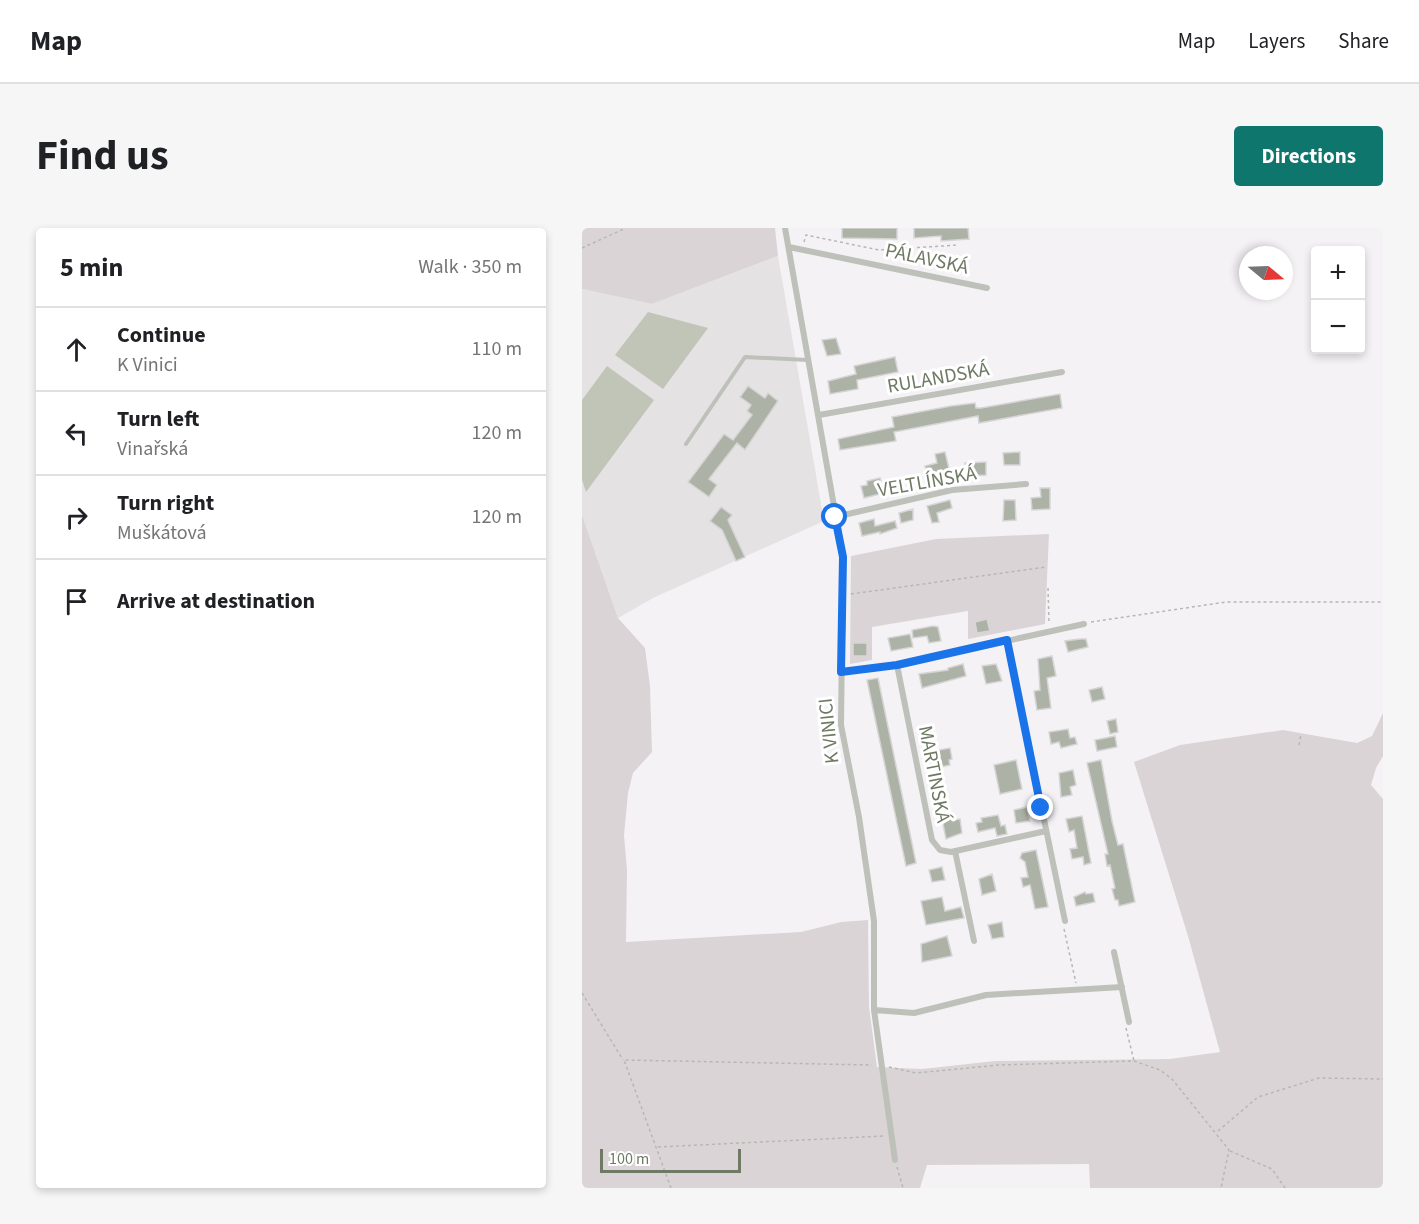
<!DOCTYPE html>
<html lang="en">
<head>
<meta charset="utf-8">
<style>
	:root { --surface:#fff; --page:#f6f6f6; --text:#202124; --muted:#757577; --line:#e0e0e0; --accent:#0f766e }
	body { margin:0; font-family:"Source Sans 3",sans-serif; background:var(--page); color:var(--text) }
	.controls { position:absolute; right:18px; top:18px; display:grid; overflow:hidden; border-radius:6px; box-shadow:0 3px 9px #0003 }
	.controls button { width:54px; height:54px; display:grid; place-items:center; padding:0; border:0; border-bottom:2px solid var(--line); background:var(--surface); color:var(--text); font:30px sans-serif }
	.compass { position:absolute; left:657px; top:18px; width:54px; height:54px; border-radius:50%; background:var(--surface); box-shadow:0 3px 9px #0003; rotate:109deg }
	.scale { position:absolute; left:18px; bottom:15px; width:141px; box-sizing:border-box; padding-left:6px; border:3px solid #6e7a63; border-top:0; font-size:16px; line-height:21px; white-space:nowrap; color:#6e7a63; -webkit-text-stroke:4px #fff; paint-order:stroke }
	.stop { position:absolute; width:18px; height:18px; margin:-14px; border:4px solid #1a73e8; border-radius:50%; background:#fff }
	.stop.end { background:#1a73e8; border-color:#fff; box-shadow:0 2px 6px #0008 }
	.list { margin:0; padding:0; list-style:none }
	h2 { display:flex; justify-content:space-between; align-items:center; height:78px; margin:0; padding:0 24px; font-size:26px }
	h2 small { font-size:20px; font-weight:400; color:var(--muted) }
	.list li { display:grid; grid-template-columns:39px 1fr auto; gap:18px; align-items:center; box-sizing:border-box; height:84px; padding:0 24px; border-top:2px solid var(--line) }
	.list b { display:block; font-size:22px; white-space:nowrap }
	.list p { margin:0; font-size:20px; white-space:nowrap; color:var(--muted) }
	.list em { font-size:20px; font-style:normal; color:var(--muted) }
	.icon { flex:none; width:33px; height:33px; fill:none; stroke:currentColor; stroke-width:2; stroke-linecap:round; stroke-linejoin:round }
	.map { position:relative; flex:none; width:801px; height:960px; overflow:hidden; border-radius:6px }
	header { display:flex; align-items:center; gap:36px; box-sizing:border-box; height:84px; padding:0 30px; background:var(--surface); border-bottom:2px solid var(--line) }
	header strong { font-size:28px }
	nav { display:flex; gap:33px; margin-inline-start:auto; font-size:21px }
	.intro { display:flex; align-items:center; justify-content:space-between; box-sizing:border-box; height:144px; padding:0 36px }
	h1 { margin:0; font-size:42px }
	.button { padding:15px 27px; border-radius:6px; background:var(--accent); color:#fff; font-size:21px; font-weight:700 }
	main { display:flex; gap:36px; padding:0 36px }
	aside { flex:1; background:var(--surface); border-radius:6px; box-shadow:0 3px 9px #0003 }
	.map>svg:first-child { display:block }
	.built { fill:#e4e2e2 }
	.green { fill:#dbd4d6 }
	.water { fill:#c1c5b8 }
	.building { fill:#adb2a6; stroke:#d6d5d6; stroke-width:1.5 }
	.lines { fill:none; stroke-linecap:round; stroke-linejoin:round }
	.path { stroke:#b5b8b2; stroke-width:1.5; stroke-dasharray:3 3; stroke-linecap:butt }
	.lane { stroke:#bdc1ba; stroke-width:4 }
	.street { stroke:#bdc1ba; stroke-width:6 }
	.route { stroke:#1a73e8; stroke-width:8 }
	.labels { text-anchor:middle; stroke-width:6; stroke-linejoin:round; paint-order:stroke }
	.street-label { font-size:20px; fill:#6e7a63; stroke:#fff }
</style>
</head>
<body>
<header>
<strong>Map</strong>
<nav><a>Map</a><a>Layers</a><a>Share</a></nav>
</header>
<div class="intro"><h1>Find us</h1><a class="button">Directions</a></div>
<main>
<aside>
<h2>5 min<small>Walk · 350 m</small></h2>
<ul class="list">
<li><svg class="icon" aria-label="ahead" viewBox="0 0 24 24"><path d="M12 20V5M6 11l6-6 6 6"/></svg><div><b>Continue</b><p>K Vinici</p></div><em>110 m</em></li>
<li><svg class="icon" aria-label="left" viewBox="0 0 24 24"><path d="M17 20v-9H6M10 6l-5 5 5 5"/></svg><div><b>Turn left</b><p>Vinařská</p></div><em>120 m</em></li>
<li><svg class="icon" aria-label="right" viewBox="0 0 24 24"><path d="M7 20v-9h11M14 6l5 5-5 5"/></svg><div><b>Turn right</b><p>Muškátová</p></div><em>120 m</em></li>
<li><svg class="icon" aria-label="arrive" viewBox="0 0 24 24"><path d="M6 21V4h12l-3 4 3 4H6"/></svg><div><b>Arrive at destination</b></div></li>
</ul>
</aside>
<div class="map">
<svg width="801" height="960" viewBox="0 0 801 960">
	<rect width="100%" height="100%" fill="#f5f2f5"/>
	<path class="built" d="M196,28l46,265 -169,76 -37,21 -36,-103v-226l70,15z"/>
	<path class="green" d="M0,0h193l3,28 -126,48 -70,-15z
		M0,287l36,103 27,30 5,38 2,66 -19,21 -5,20 -4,42 3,35 -1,72 175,-10 40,-10 27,-2 1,87 8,60 45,2 73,-8 175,-2 50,-7 -32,-116 -54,-174 46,-17 103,-15 74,13 15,-7 11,-23v43l-7,12 -5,17 12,14v389h-293l-1,-24 -162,1 -7,23h-338z
		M467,306l-4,90 -77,15v-28l-96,16v33l-22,4 1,-108 85,-17z"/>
	<path class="water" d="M66,84l60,16 -45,61 -48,-34z
		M25,138l47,34 -68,92 -4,-12v-80z"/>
	<path class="building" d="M260,0h55v11l-55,-1z
		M332,0h54l1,11 -28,2v-5l-27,2z
		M254,110l5,16 -14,2 -5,-16z
		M313,129l3,15 -41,8 1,9 -28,5 -2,-13 28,-7 -2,-8z
		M393,138l2,11 -26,3 -1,-8z
		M166,158l17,12 3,-5 10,8 -33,49 -8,-7 -28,36 8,6 -8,12 -21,-15 36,-48 9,6 19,-25 -5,-4 4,-6 -11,-8z
		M478,166l2,14 -83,15 -1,-7 -84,16 2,9 -56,9 -2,-11 56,-12 -2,-10 59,-11 24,-3 1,5h5z
		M363,224l6,25 -22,5 -4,-16 12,-3 -2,-9z
		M438,224v13h-16l-1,-12z
		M404,234v13l-20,1 -1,-13z
		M298,250l4,15 -20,5 -3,-12 6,-1v-4z
		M458,260h10v21l-18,1 -1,-12 10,-1z
		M368,272l2,8 -15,5 2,9 -7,1 -5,-17z
		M422,272h11l1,20 -13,1z
		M139,279l11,8 -4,5 17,37 -9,4 -14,-31 -12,-9z
		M331,281v11l-12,3 -2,-10z
		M292,291l1,7 20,-5 2,7 -17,6v-2l-18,4 -3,-13z
		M405,391l3,12 -13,2 -2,-11z
		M351,398l5,1 3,14 -12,2 -2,-7 -14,2 -1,-8z
		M328,406l3,13 -22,4 -3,-13z
		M498,411h6l2,8 -20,5 -3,-11z
		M271,415h14v13h-14z
		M470,428l4,20 -9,2 4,30 -14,2 -3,-19 6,-1 -2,-31z
		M381,436l3,12 -44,12 -3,-14 29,-4v-2z
		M414,436l6,17 -16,3 -4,-18z
		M296,450l38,185 -10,3 -39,-186z
		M520,459l3,12 -13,3 -3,-12z
		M534,491l2,13 -8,2 -3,-13z
		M486,501l2,9 5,-1 2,7 -16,4 -2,-6 -8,2 -2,-12z
		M533,508l2,11 -20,4 -2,-11z
		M368,520l2,11 -3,1 1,5 -9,2 -1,-5 -10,1 -2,-11z
		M434,532l6,29 -22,5 -6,-29z
		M519,532l11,61 6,24 5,-1 12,58 -16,4 -1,-6h-3l-3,-11 3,-1 -5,-23 -3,1 -2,-12h3l-21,-91z
		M491,542l3,15 -6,2 2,8 -11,2 -2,-24z
		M445,579l3,14 -14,2 -2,-13z
		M416,587l3,11 4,-1 2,9 -10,2 -2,-8 -17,4 -2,-9 6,-1 -1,-4z
		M500,588l9,47 -7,2 -1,-8 -11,2 -2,-10 7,-1 -3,-18 -5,2 -3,-13z
		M369,589l1,3 8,-1 2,14 -16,6 -4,-20z
		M454,622l12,57 -13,2 -5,-24 -7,2 -2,-9 7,-1 -3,-15 -5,-4 2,-5z
		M360,639l3,13 -13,2 -3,-12z
		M410,646l4,17 -14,4 -3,-16z
		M503,664l1,2 7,-1 2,9 -19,4 -2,-9z
		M360,669l3,14 16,-4 3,11 -38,7 -5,-24z
		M420,694l2,15 -12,2 -4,-14z
		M365,708l5,20 -30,6 -1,-18z"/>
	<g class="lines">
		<path class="path" d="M222,14l2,-7 73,15 79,-5
			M0,20l44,-20
			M466,360l1,36
			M269,366l195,-27
			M509,394l135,-20h157
			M717,517l2,-11
			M482,701l12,54
			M0,765l41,67
			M544,800l8,33
			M307,839l27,6 83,-8 135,-4 26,9 12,9 57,71 -8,38
			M636,903l40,-34 61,-19 64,1
			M76,919l226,-11
			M648,923l42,18 13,19
			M315,939l6,21
			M89,960l-47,-128 248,5"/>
		<path class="lane" d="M104,216l59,-87 63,3"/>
		<path class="street" d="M203,0l58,329 -2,168 18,92 15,104v89l21,150
			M207,19l198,41
			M237,187l243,-43
			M253,289l117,-27 74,-6
			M425,412l58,281
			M315,437l35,175 8,10 11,2 95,-21
			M259,444l56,-7 187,-41
			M373,623l19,90
			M532,724l15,70
			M292,782l40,3 72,-18 136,-8"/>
	</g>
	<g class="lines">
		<path class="route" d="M253,289l8,40 -2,115 56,-7 110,-25 34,168"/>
	</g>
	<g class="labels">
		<g class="street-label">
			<text transform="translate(345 30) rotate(12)" y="7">PÁLAVSKÁ</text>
			<text transform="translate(356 149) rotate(-10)" y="7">RULANDSKÁ</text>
			<text transform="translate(345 253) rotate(-10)" y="7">VELTLÍNSKÁ</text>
			<text transform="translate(246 503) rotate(-96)" y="7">K VINICI</text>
			<text transform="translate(353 546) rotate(79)" y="7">MARTINSKÁ</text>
		</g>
	</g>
</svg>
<div class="controls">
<button>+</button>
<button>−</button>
</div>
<svg class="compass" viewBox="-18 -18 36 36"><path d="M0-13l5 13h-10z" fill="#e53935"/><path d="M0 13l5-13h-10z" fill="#757577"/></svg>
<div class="scale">100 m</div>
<div class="stop" style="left:253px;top:289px"></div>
<div class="stop end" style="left:459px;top:580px"></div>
</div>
</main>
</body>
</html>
